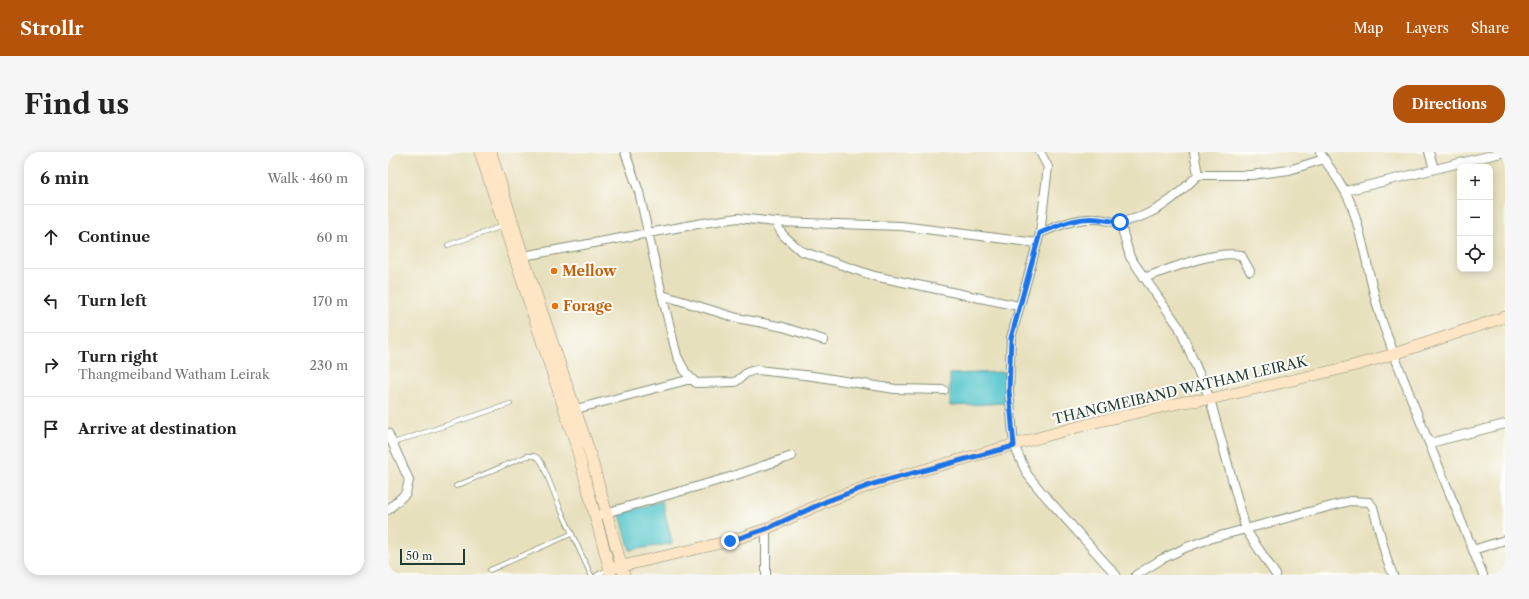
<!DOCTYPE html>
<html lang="en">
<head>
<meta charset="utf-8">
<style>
	:root { --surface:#fff; --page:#f6f6f6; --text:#222; --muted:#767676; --line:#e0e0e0; --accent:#b45309 }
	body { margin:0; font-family:"Libre Caslon Text",serif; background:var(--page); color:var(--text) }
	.controls { position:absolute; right:12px; top:12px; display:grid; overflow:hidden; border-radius:8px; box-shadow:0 2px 10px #0003 }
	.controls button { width:36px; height:36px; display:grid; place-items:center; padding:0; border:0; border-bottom:1px solid var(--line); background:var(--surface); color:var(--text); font:20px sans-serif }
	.scale { position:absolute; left:12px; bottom:10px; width:65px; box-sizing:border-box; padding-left:4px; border:2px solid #1f3d34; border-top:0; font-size:11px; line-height:14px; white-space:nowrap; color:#1f3d34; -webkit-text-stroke:3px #fdfcf7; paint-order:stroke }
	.stop { position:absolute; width:12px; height:12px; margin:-9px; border:3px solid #1a73e8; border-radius:50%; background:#fff }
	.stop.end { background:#1a73e8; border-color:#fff; box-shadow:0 1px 4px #0008 }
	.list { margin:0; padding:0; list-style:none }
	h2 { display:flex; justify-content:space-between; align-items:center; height:52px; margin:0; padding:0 16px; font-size:17px }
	h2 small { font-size:13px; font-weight:400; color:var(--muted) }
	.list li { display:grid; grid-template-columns:26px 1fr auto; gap:12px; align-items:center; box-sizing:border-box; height:64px; padding:0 16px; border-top:1px solid var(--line) }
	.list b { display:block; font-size:15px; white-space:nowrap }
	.list p { margin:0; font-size:13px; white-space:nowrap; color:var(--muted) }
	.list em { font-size:13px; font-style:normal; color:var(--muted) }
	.icon { flex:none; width:22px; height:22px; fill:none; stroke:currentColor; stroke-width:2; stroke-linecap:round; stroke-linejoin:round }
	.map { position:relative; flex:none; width:1117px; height:423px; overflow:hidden; border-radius:16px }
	header { display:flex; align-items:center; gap:24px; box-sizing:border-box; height:56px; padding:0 20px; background:var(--accent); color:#fff }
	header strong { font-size:19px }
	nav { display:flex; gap:22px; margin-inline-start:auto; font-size:14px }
	.intro { display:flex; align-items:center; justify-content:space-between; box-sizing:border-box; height:96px; padding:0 24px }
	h1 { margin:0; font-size:28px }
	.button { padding:10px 18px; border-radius:16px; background:var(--accent); color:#fff; font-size:14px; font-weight:700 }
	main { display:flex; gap:24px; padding:0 24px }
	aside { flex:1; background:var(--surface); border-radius:16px; box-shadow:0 2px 10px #0003 }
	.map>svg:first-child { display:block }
	.water { fill:#5ac8cf; stroke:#3c8282 }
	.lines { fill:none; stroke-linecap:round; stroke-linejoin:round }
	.lane-casing { stroke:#838e78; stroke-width:5.5 }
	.street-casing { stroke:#838e78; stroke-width:10 }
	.secondary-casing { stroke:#838e78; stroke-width:12 }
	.lane { stroke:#fff; stroke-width:4 }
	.street { stroke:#fff; stroke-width:8 }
	.secondary { stroke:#fde5c5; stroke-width:11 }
	.route { stroke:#1a73e8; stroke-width:5 }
	.food-dot { fill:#e8710a; stroke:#fdfcf7; stroke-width:1.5 }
	.labels { text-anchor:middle; stroke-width:4; stroke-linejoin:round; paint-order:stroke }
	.food-label { font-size:14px; font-weight:bold; fill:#c56008; stroke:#fdfcf7; text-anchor:start }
	.street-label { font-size:14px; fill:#1f3d34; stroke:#fdfcf7 }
</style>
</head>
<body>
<header>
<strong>Strollr</strong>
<nav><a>Map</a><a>Layers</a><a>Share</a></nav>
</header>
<div class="intro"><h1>Find us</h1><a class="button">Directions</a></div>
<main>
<aside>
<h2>6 min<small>Walk · 460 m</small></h2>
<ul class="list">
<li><svg class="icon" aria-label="ahead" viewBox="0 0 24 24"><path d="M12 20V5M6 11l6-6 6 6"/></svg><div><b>Continue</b></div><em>60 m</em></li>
<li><svg class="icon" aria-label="left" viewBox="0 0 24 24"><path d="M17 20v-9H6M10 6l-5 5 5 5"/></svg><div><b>Turn left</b></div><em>170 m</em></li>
<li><svg class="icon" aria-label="right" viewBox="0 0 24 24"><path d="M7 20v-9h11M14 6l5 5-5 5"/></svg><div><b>Turn right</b><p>Thangmeiband Watham Leirak</p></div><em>230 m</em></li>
<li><svg class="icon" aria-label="arrive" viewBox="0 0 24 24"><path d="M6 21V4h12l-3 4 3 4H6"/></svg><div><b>Arrive at destination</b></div></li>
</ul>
</aside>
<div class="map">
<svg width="1117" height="423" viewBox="0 0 1117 423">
	<rect width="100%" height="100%" fill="#fdfcf7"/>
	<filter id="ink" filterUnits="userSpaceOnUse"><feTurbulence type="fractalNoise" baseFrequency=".025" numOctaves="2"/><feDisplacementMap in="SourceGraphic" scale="8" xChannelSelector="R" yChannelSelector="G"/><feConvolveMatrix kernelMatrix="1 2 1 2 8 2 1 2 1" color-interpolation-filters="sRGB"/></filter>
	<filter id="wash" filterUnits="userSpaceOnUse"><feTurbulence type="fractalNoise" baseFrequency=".012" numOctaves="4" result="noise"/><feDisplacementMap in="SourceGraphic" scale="16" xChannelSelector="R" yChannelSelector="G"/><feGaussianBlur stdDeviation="0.9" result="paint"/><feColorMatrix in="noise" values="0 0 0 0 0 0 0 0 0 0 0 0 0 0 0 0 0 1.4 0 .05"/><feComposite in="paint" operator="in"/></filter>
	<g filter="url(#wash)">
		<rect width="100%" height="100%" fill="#e7e0bd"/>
		<path class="water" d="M617,220v31l-55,3v-32z
			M274,349l10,41 -1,2 -41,6 -10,-36z"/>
	</g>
	<g filter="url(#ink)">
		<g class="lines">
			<g class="lane-casing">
				<path id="lane" d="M60,93l55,-19
					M5,291l117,-39
					M68,334l71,-30c8,-1 11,1 15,7l18,45 31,67
					M102,418l81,-36
					M209,423l12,-6"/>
			</g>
			<g class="street-casing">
				<path id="street" d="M237,0l14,40 23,103 15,61 9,17 10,10 39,-1c9,-5 9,-11 22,-12l56,6 82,13 49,1
					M652,0l8,15 -8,66 -29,105 -2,53 5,54 13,29 12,15 77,86
					M932,0c10,18 24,33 31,52 15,40 18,83 33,123 30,84 66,165 99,248
					M1041,0l5,17
					M810,23h53l38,-5 35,-11
					M957,39l160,-39
					M387,70l8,13 18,16 73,25 145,30
					M732,70l10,35 49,70 31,72 36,131 30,45
					M652,81c18,-7 37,-16 57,-14 8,0 15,4 24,3 34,-6 54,-24 77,-47l-4,-23
					M130,105l185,-34 35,-5 37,4 126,4 136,17
					M756,126c26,-9 70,-28 97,-23l9,16
					M274,143l75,23 46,9 41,13
					M188,257l115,-30
					M0,281l21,47 -3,13 -18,17
					M1042,291l75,-19
					M207,364l135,-39 62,-21
					M1085,398l32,-10
					M378,423v-46
					M748,423l26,-16 25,-12 25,-9 138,-37 19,1 4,5 14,53 6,15"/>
			</g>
			<g class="secondary-casing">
				<path id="secondary" d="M92,0l95,290 36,132
					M103,0l32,104 65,191 36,128
					M221,417l121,-28 36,-12 61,-28 46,-17 219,-61 91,-21 27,-3 139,-32 45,-13 111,-37"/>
			</g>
			<use href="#lane" class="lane"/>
			<use href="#street" class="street"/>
			<use href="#secondary" class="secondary"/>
		</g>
	</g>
	<g class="lines" filter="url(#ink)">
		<path class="route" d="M342,389l36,-12 61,-28 46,-17 141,-38 -5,-55 2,-53 29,-105c18,-7 38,-17 58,-14 7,1 14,2 22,3"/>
	</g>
	<g class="food-dot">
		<circle cx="166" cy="119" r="4"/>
		<circle cx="167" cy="154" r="4"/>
	</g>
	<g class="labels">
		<g class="food-label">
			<text x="174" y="124">Mellow</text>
			<text x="175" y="159">Forage</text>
		</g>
		<g class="street-label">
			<text transform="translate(792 238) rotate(-13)" y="5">THANGMEIBAND WATHAM LEIRAK</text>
		</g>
	</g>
</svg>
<div class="controls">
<button>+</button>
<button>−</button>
<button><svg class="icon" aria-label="locate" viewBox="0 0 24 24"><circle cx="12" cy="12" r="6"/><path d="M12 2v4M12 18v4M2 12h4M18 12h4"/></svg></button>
</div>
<div class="scale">50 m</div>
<div class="stop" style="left:732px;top:70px"></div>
<div class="stop end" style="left:342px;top:389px"></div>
</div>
</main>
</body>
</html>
